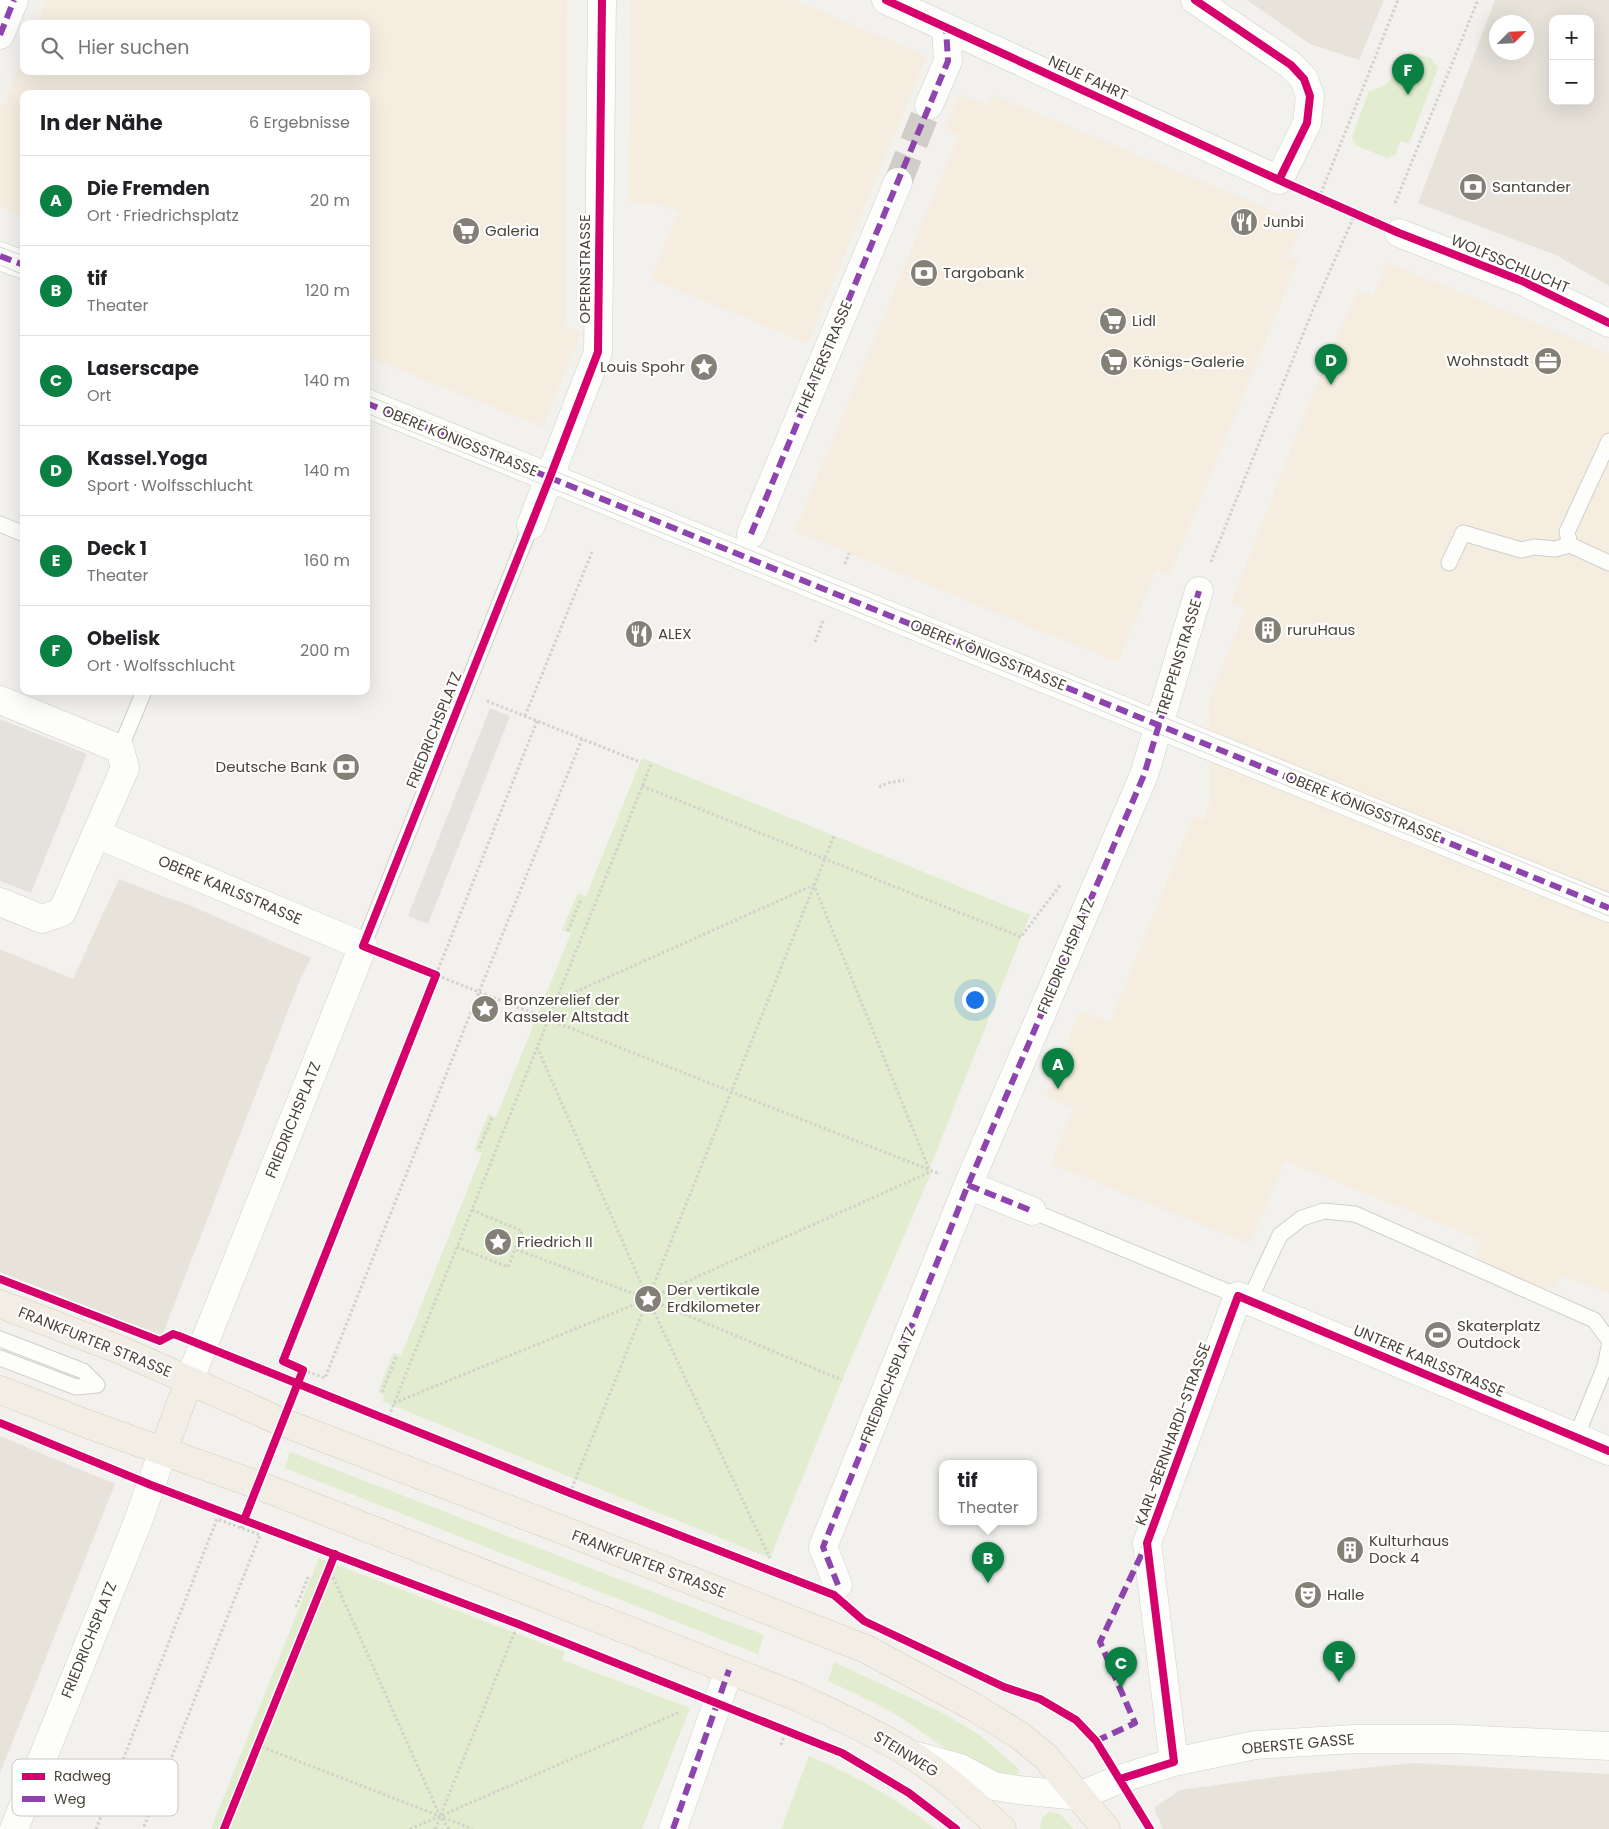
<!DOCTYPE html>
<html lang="de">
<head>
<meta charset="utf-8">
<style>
	:root { --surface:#fff; --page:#f6f6f6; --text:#202124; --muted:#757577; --line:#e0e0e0; --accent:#0b8043 }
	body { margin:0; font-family:Poppins,sans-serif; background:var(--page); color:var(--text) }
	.controls { position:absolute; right:15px; top:15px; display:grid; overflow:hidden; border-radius:10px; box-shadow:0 5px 20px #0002 }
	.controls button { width:45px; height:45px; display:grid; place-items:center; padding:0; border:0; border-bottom:1px solid var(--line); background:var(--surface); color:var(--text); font:25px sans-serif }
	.compass { position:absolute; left:1489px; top:15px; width:45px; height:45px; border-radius:50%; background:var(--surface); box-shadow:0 5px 20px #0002; rotate:66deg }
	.you { position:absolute; left:974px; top:999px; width:18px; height:18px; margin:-12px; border:4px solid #fff; border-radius:50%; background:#1a73e8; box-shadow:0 0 0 8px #1a73e833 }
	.badge { display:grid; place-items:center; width:32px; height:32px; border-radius:50%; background:var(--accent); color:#fff; font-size:16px; font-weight:700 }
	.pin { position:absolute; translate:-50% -41px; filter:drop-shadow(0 1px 2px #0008) }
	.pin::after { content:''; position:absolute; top:26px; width:18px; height:15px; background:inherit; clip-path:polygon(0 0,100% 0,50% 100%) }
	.popup { position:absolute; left:939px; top:1460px; width:98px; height:65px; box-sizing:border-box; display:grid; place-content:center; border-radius:10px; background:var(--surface); filter:drop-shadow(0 1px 4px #0005); font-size:16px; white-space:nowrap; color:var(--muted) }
	.popup b { font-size:19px; color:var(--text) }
	.popup::after { content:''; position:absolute; left:50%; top:100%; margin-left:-10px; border:10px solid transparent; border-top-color:var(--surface) }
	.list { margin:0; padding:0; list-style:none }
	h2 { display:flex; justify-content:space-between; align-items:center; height:65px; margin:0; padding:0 20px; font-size:21px }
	h2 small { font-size:16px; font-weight:400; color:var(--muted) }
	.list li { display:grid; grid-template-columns:32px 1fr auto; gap:15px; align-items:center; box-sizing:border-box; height:90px; padding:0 20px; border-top:1px solid var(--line) }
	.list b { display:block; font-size:19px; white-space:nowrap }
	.list p { margin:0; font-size:16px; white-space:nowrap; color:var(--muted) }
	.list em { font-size:16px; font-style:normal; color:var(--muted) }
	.icon { flex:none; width:28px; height:28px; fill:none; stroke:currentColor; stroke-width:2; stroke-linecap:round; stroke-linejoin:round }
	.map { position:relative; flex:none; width:1609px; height:1829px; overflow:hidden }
	.search { position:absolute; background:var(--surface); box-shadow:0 5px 20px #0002; left:20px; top:20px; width:350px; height:55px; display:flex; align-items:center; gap:12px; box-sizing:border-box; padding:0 18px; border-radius:10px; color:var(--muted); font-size:19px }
	.panel { position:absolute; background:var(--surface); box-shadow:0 5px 20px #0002; left:20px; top:90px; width:350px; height:605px; border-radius:10px }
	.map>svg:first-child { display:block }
	.residential { fill:#e7e3db; fill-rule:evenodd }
	.commercial { fill:#f5ede0 }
	.green { fill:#e1edce }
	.parking { fill:#e5e2de }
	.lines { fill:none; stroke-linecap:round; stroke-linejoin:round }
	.street-tunnel { stroke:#d1cec9; stroke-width:28; stroke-dasharray:28 14; stroke-linecap:butt }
	.lane-casing { stroke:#d1cfcb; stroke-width:17 }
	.street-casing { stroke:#d1cfcb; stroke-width:29 }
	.primary-casing { stroke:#d5cdba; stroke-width:29 }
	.path { stroke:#d3d1cb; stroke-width:3; stroke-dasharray:2.5 2.5; stroke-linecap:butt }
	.lane { stroke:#fdfdfc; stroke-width:15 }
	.street { stroke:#fdfdfc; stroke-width:28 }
	.primary { stroke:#f2eee5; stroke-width:28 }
	.tram { stroke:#dadad9; stroke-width:1 }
	.quiet { stroke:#8e44ad; stroke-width:6; stroke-dasharray:12 6; stroke-linecap:butt }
	.cycleway-casing { stroke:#fff; stroke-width:11 }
	.cycleway { stroke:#d6006c; stroke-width:8 }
	.labels { text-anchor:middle; stroke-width:4.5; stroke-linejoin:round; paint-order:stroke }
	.street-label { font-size:15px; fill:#4a4338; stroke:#fff }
	.poi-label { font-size:15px; fill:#4a4338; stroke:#fff; text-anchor:start }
	.key { fill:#fff; stroke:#c9c7c3; stroke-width:1 }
	.key-label { font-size:14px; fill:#4a4338 }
</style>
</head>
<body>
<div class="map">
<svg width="1609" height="1829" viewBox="0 0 1609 1829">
	<rect width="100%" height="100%" fill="#f3f1ed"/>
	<path class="residential" d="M1247,0h137l-25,60 -49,-16z
		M1495,0h114v286l-53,-31 -138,-52zM1553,19h37v82h-37zM1496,22h30v30h-30z
		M119,879l46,18 17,5 129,56 -10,19 -139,359 -162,-64v-323l73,30z
		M0,1436l115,48 -115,289z
		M1413,1763l196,11v55h-446l-9,-21 26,-18 103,-14z"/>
	<path class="commercial" d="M46,0h521l-2,326 16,7 -38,94 -177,-71v-262h-342v123l-24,-10v-95l24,-57v16h342v-47h-329z
		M631,0h163l133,56 -119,287 -157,-64 27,-67 -16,-7 -34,-3z
		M959,94l29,12 5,-11 310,128 -15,35 11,1 -129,316 -14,-5 -38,92 -323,-131 164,-397 -14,-6z
		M1387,262l222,91v941l-47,-19 -6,14 -29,-3 -27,-11 -25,-19 6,-16 -196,-79 -35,83 -199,-80 23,-56 -28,-12 34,-86 30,12 83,-205 10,3 7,-18 -1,-101 36,-92 -14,-6 83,-213 44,-101 15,7z"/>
	<path class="green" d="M1410,52l21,6 7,10 -28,73 -4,2 -6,-2 -4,13 -9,4 -30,-12 -3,-4 -2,-5 17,-46c35,-8 19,-27 41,-39z
		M642,758l388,157 -101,255 39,15 -36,-14 -90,209 -72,178 -388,-157 3,-6 -7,-3 15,-39 8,3 81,-203 -8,-3 14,-36 8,3 75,-184 -9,-3 16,-37 8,3z
		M290,1452l474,183 -6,19 -473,-186z
		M319,1558l246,94 -3,8 128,48 -48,121h-431z
		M834,1662l105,49 41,24 40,35 -2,4c-41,5 -85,-36 -118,-57 -23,-14 -48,-25 -72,-36z
		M809,1756c45,19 89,43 126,73h-154z
		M1050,1812l10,2 14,15h-34l2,-11z"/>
	<path class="parking" d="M490,708l20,8 -82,208 -20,-8z
		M0,719l87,35 -56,139 -31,-12z"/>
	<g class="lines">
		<path class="street-tunnel" d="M898,182l31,-77"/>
		<g class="lane-casing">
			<path id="lane" d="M1609,441l-42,91 3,13 39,18
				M0,524l24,10
				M1449,563l14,-30 58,17 13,-3 21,2 15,-4
				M120,749l24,-58
				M363,946l168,-421
				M1032,1211l206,85
				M1249,1301l31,-66 22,-17 22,-7 31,3 239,106 15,20
				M0,1339l83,32 14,14
				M0,1358l76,29 21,-2
				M1576,1437l29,-71 4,-19"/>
		</g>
		<g class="street-casing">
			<path id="street" d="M886,0l393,180 28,-57 3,-27 -6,-17 -13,-14 -96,-65
				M0,35l14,-35
				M929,105l19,-44 -2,-33
				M1399,233l123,48 87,42
				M0,256l24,9
				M366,403l1243,505
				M531,525l67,-173 4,-352
				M751,534l147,-352
				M0,700l120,49 5,19 -63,144 -20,7 -42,-17
				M96,834l267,112 -174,435
				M968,1185l64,26
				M838,1585l-15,-38 145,-362 176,-410 55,-184
				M913,1755l47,13 34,18 24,4 61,6 41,-17 54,-17 81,-17 100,-6h103l151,7
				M1174,1762l-27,-219 91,-247 371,155
				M14,1829l123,-305 26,-73
				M673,1829l56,-159"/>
		</g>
		<g class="primary-casing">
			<path id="primary" d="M0,1304l123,47 159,71 278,107 306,120 106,57 47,29 27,22 60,72
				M0,1390l90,35 168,60 540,212c38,18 76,35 112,57 34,21 63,48 92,75
				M163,1451l26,-70"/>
		</g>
		<path class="path" d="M1307,193l65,28
			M1319,198l79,-198
			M1395,203l83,-203
			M1211,562l103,-255 41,-93
			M845,564l4,-11
			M815,642l8,-21
			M487,701l153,61
			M525,716l67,-164
			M537,721l-101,254 504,199
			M642,786l379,151 40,-53
			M879,787l9,-4 16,-3
			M568,931l13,-32
			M557,1000l257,-115 115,284
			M537,1047l111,252 122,259
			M479,1148l14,-32
			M472,1210l50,21 -7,18 133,50 194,81
			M457,1247l51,20 7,-18
			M303,1370l22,8 154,-386 103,-253
			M297,1384l6,-14 -20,-9 153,-386 -45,-18
			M382,1392l15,-37
			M394,1403l254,-104 284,-128
			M387,1421l265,-659
			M570,1493l264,-657
			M241,1528l3,-8
			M329,1568l111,248 9,13
			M296,1607l13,-32
			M257,1745l216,84
			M781,1745l5,-15
			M96,1829l121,-310 43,16 -117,294
			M224,1829l111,-275
			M410,1829l270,-117
			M435,1829l83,-205"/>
		<use href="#lane" class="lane"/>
		<use href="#street" class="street"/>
		<use href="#primary" class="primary"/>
		<path class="tram" d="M0,247l24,9
			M0,265l24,10
			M366,395l1243,502
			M366,413l1243,503"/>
		<path class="quiet" d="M0,35l14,-35
			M0,256l24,9
			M366,403l1243,505
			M751,534l197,-473 -2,-33
			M968,1185l64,26
			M838,1585l-15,-38 145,-362 176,-410 55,-184
			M1096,1741l39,-18 -35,-81 46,-97
			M673,1829l56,-159"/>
		<g class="cycleway-casing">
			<path id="cycleway" d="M886,0l393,180 120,53 123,48 87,42
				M1195,0l96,65 13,14 6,17 -3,27 -28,57
				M0,1279l160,62 13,-7 6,2 391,157 264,102 30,26 140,66 36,12 36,21 20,21 54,88
				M0,1423l151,62 367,139 324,129 67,40 47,36
				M244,1520l59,-150 -20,-9 153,-386 -73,-29 187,-469 48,-125 4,-352
				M1120,1779l54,-17 -27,-219 91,-247 371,155
				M224,1829l111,-275"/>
		</g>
		<use href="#cycleway" class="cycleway"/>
	</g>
	<defs>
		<g id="bank-disc" transform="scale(1.4375)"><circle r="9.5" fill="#858077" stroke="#fff"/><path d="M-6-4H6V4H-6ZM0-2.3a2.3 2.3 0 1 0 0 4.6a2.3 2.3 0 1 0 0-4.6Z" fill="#fff"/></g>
		<g id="restaurant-disc" transform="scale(1.4375)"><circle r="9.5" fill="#858077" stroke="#fff"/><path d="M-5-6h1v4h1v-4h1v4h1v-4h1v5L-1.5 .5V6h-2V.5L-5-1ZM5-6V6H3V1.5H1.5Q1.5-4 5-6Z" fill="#fff"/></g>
		<g id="supermarket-disc" transform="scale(1.4375)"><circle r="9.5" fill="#858077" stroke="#fff"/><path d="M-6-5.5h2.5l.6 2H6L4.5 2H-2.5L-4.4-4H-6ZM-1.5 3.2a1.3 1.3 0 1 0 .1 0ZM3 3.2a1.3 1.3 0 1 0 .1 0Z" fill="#fff"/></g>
		<g id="office-disc" transform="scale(1.4375)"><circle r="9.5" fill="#858077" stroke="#fff"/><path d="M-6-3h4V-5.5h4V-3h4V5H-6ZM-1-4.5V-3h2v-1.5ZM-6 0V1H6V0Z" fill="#fff"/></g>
		<g id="sight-disc" transform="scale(1.4375)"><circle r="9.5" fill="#858077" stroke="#fff"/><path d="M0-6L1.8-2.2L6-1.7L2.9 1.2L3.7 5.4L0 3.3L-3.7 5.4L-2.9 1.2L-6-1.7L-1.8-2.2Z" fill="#fff"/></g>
		<g id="building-disc" transform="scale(1.4375)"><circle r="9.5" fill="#858077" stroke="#fff"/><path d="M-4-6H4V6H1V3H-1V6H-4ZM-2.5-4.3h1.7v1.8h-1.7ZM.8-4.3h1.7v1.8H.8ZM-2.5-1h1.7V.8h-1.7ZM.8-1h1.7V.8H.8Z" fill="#fff"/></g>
		<g id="stadium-disc" transform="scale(1.4375)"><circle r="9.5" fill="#858077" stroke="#fff"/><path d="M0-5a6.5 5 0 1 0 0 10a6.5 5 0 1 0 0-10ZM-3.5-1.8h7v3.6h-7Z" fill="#fff"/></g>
		<g id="theatre-disc" transform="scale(1.4375)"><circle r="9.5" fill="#858077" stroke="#fff"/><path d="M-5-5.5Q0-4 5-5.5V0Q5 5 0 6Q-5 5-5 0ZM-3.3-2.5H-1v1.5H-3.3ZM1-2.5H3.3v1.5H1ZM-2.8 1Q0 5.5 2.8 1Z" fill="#fff"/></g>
	</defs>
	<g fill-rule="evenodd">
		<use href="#bank-disc" x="1473" y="187"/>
		<use href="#restaurant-disc" x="1244" y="222"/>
		<use href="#supermarket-disc" x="466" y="231"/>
		<use href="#bank-disc" x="924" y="273"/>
		<use href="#supermarket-disc" x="1113" y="321"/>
		<use href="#office-disc" x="1548" y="361"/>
		<use href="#supermarket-disc" x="1114" y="362"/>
		<use href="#sight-disc" x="704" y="367"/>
		<use href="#building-disc" x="1268" y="630"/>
		<use href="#restaurant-disc" x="639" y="634"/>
		<use href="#bank-disc" x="346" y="767"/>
		<use href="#sight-disc" x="485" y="1009"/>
		<use href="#sight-disc" x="498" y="1242"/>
		<use href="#sight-disc" x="648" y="1299"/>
		<use href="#stadium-disc" x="1438" y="1335"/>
		<use href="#building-disc" x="1350" y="1550"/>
		<use href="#theatre-disc" x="1308" y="1595"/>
	</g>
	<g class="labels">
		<g class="street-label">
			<text transform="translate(1088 78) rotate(25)" y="5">NEUE FAHRT</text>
			<text transform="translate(1510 264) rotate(23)" y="5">WOLFSSCHLUCHT</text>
			<text transform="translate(585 269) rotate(-90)" y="5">OPERNSTRASSE</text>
			<text transform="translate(824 358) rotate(-67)" y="5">THEATERSTRASSE</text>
			<text transform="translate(460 441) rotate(22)" y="5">OBERE KÖNIGSSTRASSE</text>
			<text transform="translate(988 655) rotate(22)" y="5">OBERE KÖNIGSSTRASSE</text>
			<text transform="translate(1179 658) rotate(-73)" y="5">TREPPENSTRASSE</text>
			<text transform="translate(434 730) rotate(-68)" y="5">FRIEDRICHSPLATZ</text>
			<text transform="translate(1363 807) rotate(22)" y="5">OBERE KÖNIGSSTRASSE</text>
			<text transform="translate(230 890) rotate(23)" y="5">OBERE KARLSSTRASSE</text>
			<text transform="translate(1066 956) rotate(-67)" y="5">FRIEDRICHSPLATZ</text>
			<text transform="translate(293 1120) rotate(-68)" y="5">FRIEDRICHSPLATZ</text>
			<text transform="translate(95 1342) rotate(22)" y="5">FRANKFURTER STRASSE</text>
			<text transform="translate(1429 1361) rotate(23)" y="5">UNTERE KARLSSTRASSE</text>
			<text transform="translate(888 1385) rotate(-68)" y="5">FRIEDRICHSPLATZ</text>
			<text transform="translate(1173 1434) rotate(-70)" y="5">KARL-BERNHARDI-STRASSE</text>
			<text transform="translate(649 1564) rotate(21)" y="5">FRANKFURTER STRASSE</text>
			<text transform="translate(89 1640) rotate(-68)" y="5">FRIEDRICHSPLATZ</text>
			<text transform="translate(1298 1744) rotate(-5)" y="5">OBERSTE GASSE</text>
			<text transform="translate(906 1754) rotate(32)" y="5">STEINWEG</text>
		</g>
		<g class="poi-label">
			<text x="1492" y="192">Santander</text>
			<text x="1263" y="227">Junbi</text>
			<text x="485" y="236">Galeria</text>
			<text x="943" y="278">Targobank</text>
			<text x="1132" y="326">Lidl</text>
			<text x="1529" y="366" text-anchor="end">Wohnstadt</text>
			<text x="1133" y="367">Königs-Galerie</text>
			<text x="685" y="372" text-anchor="end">Louis Spohr</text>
			<text x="1287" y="635">ruruHaus</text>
			<text x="658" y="639">ALEX</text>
			<text x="327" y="772" text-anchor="end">Deutsche Bank</text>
			<text x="504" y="1005">Bronzerelief der<tspan x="504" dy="17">Kasseler Altstadt</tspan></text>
			<text x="517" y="1247">Friedrich II</text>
			<text x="667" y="1295">Der vertikale<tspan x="667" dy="17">Erdkilometer</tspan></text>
			<text x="1457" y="1331">Skaterplatz<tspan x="1457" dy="17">Outdock</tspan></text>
			<text x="1369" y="1546">Kulturhaus<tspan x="1369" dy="17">Dock 4</tspan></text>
			<text x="1327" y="1600">Halle</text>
		</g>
	</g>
	<rect x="12" y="1759" width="166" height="57" rx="8" class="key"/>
	<rect x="22" y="1773" width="23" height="7" fill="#d6006c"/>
	<rect x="22" y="1796" width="23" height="6" fill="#8e44ad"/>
	<g class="key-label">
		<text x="54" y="1781">Radweg</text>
		<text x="54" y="1804">Weg</text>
	</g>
</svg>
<div class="controls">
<button>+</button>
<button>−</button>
</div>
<svg class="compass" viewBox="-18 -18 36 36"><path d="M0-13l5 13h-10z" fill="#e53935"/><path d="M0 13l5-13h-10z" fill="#757577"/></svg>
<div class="you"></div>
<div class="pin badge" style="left:1058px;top:1089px">A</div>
<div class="pin badge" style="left:988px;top:1583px">B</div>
<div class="popup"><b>tif</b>Theater</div>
<div class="pin badge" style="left:1121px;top:1688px">C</div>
<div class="pin badge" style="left:1331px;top:385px">D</div>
<div class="pin badge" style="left:1339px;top:1682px">E</div>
<div class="pin badge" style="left:1408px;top:95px">F</div>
<div class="search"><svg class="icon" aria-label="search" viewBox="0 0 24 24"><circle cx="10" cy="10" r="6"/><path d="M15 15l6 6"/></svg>Hier suchen</div>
<section class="panel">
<h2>In der Nähe<small>6 Ergebnisse</small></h2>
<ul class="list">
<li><span class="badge">A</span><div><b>Die Fremden</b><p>Ort · Friedrichsplatz</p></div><em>20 m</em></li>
<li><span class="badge">B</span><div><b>tif</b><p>Theater</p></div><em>120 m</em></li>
<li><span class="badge">C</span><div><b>Laserscape</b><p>Ort</p></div><em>140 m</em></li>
<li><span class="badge">D</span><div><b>Kassel.Yoga</b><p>Sport · Wolfsschlucht</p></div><em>140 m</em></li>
<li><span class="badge">E</span><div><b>Deck 1</b><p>Theater</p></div><em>160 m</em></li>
<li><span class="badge">F</span><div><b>Obelisk</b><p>Ort · Wolfsschlucht</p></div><em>200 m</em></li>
</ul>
</section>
</div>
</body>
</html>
